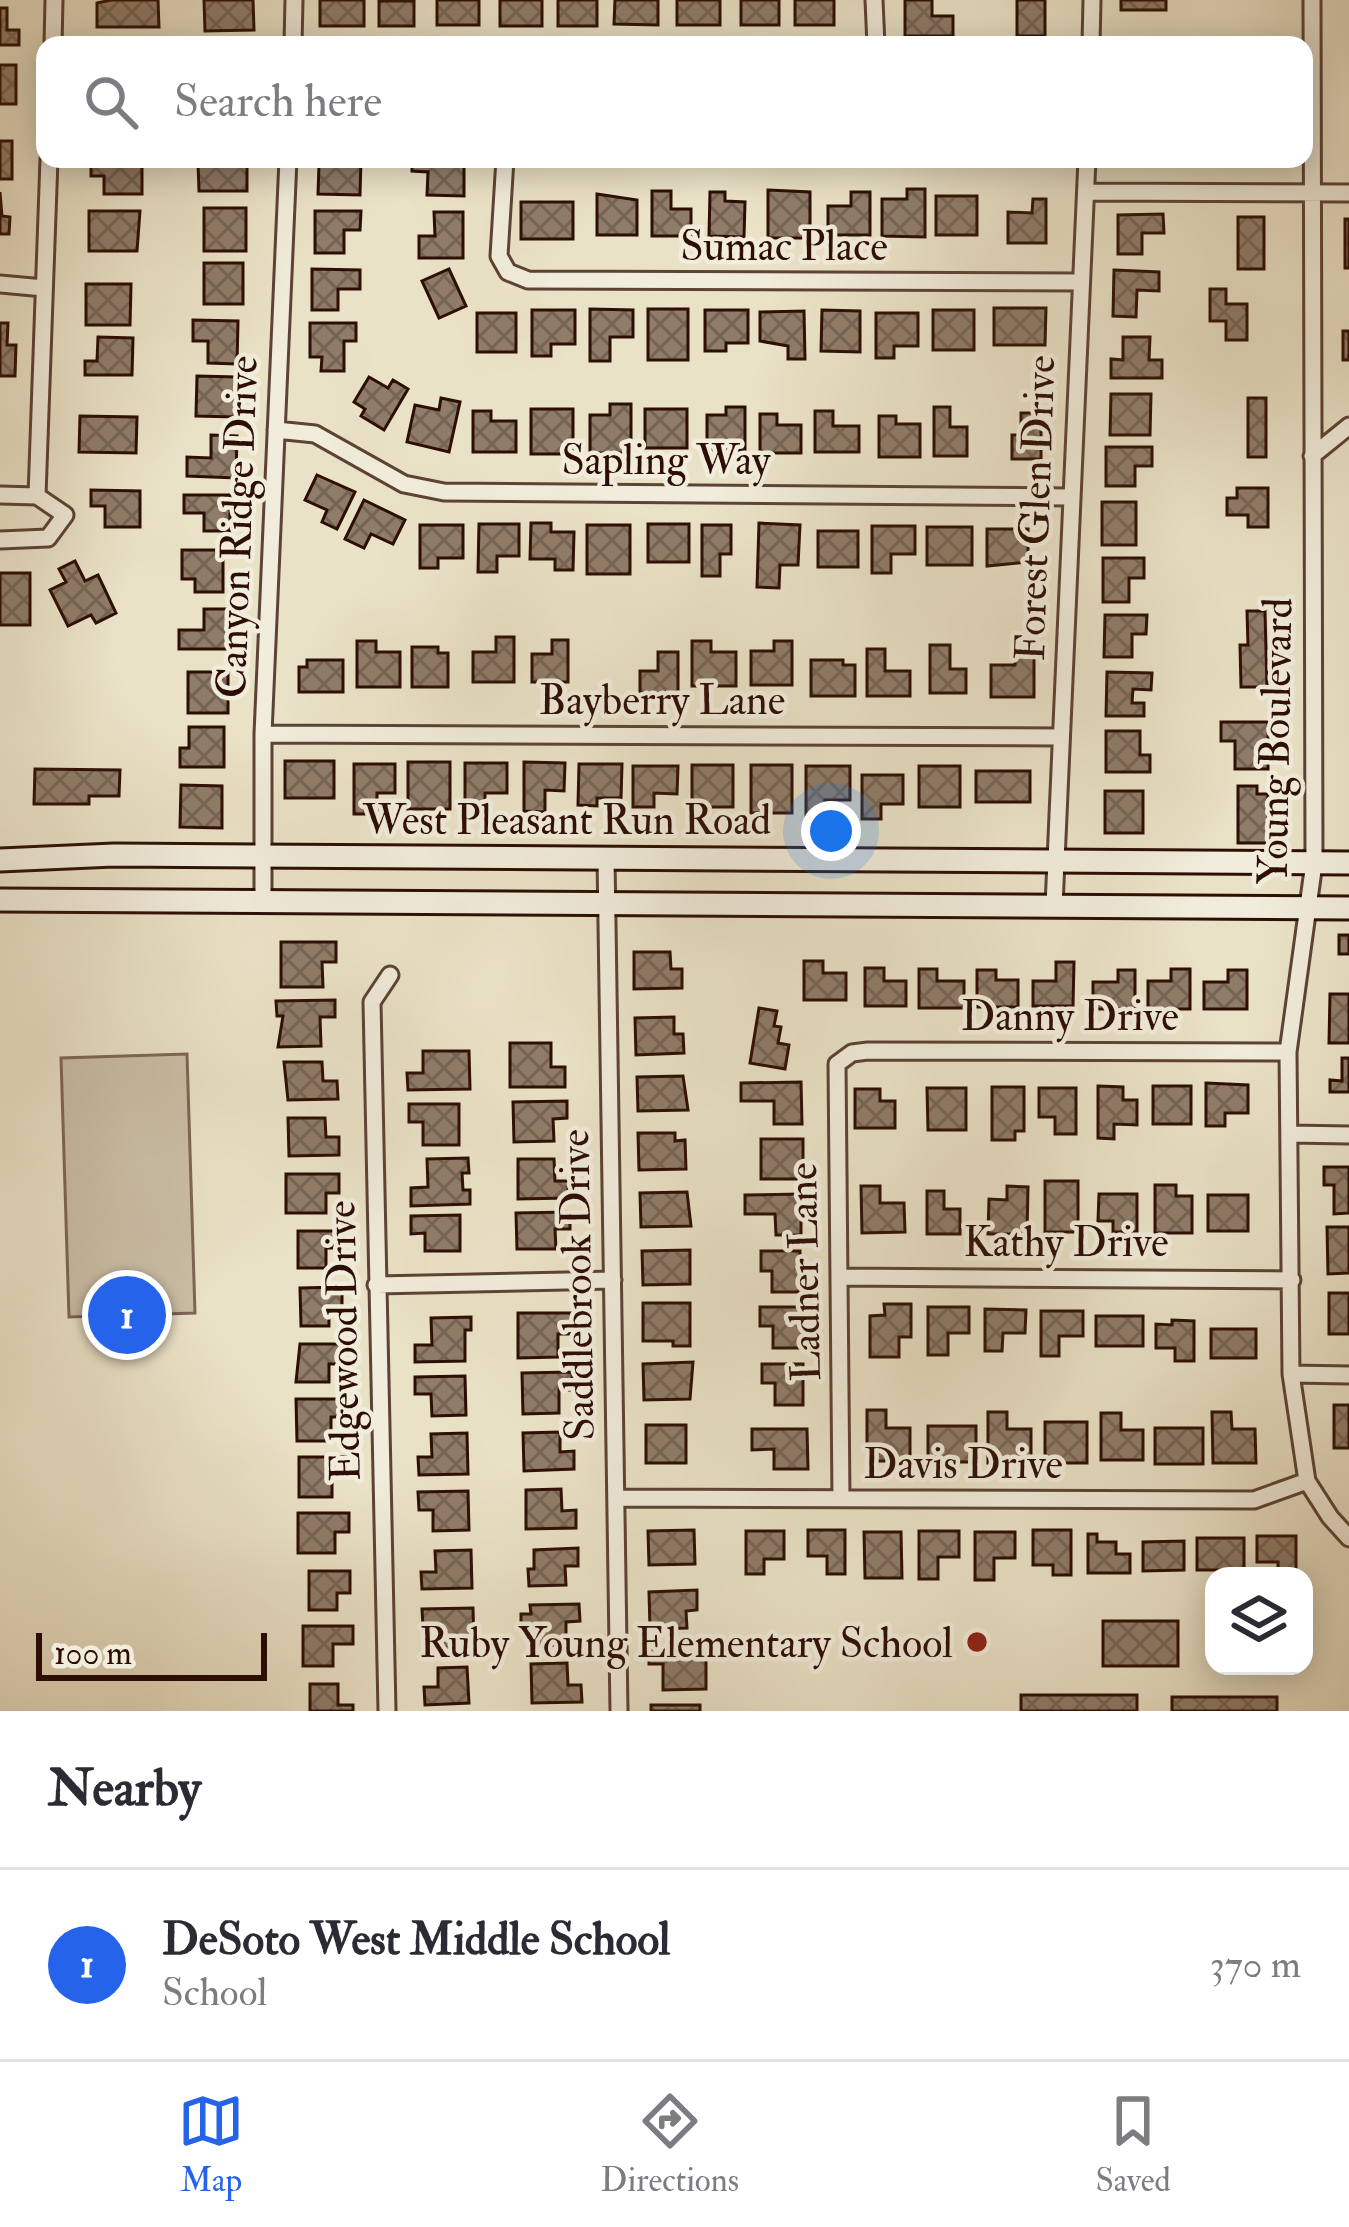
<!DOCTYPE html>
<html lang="en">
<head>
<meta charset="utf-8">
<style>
	:root { --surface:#fff; --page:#f2f2f3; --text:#2b2b33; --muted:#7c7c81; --line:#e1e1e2; --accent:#2563eb }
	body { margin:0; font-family:"IM FELL Double Pica",serif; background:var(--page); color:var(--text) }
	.controls { position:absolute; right:36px; bottom:36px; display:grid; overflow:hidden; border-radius:24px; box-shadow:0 6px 30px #0003 }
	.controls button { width:108px; height:108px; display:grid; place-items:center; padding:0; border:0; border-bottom:3px solid var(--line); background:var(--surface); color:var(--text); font:60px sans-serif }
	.scale { position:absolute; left:36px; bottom:30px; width:231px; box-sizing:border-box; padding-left:12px; border:6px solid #2d0e04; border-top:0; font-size:33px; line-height:42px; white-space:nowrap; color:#2d0e04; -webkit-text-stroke:9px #f1ecdb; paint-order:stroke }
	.you { position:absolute; left:831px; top:831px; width:42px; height:42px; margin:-30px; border:9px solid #fff; border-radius:50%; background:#1a73e8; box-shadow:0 0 0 18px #1a73e833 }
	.badge { display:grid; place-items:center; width:78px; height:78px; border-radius:50%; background:var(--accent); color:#fff; font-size:39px; font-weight:700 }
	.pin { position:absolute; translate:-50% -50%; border:6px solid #fff; box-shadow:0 3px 12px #0006 }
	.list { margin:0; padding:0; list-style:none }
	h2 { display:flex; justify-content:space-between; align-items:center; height:156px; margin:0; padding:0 48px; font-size:51px }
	h2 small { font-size:39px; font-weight:400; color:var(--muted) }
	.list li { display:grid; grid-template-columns:78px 1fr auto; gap:36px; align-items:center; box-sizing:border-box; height:192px; padding:0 48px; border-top:3px solid var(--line) }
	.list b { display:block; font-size:45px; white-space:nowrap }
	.list p { margin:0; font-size:39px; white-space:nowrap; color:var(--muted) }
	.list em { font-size:39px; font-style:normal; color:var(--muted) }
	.icon { flex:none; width:66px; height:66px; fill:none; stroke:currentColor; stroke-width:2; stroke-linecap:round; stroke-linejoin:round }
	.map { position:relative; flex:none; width:1349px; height:1711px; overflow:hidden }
	.search { position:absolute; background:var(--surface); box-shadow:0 6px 30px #0003; left:36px; right:36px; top:36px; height:132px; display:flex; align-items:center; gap:30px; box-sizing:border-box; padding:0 42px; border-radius:24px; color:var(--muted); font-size:45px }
	.sheet { height:348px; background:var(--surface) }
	nav { display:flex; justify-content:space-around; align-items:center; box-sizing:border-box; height:168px; border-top:3px solid var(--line); background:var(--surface); font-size:33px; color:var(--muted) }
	nav a { display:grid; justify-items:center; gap:6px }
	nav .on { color:var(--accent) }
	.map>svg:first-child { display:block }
	.grass { fill:#cabea6; stroke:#7c6655; stroke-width:3 }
	.building { fill:url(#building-cross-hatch); stroke:#2d0e04; stroke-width:3 }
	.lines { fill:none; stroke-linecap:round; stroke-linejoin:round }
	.minor-casing { stroke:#5c4335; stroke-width:21 }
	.secondary-casing { stroke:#2d0e04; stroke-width:27 }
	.minor { stroke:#f1ecdb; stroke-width:15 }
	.secondary { stroke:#f1ecdb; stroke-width:21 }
	.poi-dot { fill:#8f2418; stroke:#f1ecdb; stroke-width:4.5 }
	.labels { text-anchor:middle; stroke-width:9; stroke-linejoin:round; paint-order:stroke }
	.street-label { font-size:42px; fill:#2d0e04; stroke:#f1ecdb }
	.poi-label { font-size:42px; fill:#2d0e04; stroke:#f1ecdb; text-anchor:end }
</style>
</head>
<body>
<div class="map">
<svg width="1349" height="1711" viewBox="0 0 1349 1711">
	<defs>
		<pattern id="building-cross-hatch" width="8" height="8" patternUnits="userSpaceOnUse" patternTransform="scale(3)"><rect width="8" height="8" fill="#8f7c69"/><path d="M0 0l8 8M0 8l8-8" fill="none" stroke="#756454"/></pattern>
	</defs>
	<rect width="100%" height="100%" fill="#eae2c7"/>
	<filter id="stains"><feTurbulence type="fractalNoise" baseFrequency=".00167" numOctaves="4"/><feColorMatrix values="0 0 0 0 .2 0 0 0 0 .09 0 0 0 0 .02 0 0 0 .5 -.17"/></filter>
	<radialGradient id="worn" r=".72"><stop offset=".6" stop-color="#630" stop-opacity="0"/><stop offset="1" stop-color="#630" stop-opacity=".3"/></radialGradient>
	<path class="grass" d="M187,1054l8,259 -126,4 -8,-259z"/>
	<path class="building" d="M111,0h47l1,27h-62v-24z
		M204,0h49l1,30 -49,1z
		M320,0h44v26h-44z
		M437,0h42v25h-42z
		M500,0h42v26h-42z
		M558,0h39v26h-39z
		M615,0h43v25l-44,-1z
		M677,0h43v25h-43z
		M741,0h38v25h-38z
		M795,0h39v25h-39z
		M905,0h27v16h21v20h-48z
		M1017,0h28v36h-28z
		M1121,0h45v10h-45z
		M379,1h35v25h-35z
		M0,8h7v22h12v15h-19z
		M1123,38h41l-1,7h-40z
		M0,65h16v39h-16z
		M0,141h12v38h-12z
		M91,159h51v35h-38v-18h-13z
		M211,159h36v32h-48l-1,-28 13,-1z
		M329,159h32l-1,36 -42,-1 1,-29h10z
		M412,159h52v37l-37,-1 1,-23 -16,-1z
		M907,189h18v48l-43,-1v-37h25z
		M768,190l42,2v46h-42z
		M652,191h19v18h20v27h-39z
		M0,192l2,24 8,1 -1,17h-9z
		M710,192h15v9l20,1 -1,35 -35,-1z
		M851,192h19v43h-42v-29h23z
		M597,194l40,6v35h-40z
		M936,196h41v39h-41z
		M1033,199h13v44h-38v-31l24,1z
		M521,202h52v37h-52z
		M204,208h42v43h-42z
		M89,211h51l-3,40h-48z
		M315,211h46l-1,19h-16v23h-29z
		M434,212h29v46h-44v-22h16z
		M1163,214l1,19h-22v21h-24v-39z
		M1238,217h26v52h-26z
		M1345,219h4v49h-4z
		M204,263h39v41h-39z
		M312,269l48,1v19h-22v21h-26z
		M449,269l17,37 -27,12 -17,-37z
		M1114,270l45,2v19l-22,-1 -1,27 -23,-1z
		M86,284h45l-1,41h-44z
		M1210,289h16v15h21v36h-21v-19h-16z
		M994,308h52l-1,37h-51z
		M590,309l43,1v27h-23v24h-20z
		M648,309h40v51h-40z
		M532,310h43v34h-24v12h-19z
		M705,310h43v33h-22v8h-21z
		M822,310l38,1v41l-39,-1z
		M933,310h41v40h-41z
		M804,311l1,48h-17v-13l-28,-5v-29z
		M477,313h39v39h-39z
		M876,313h42v33h-24v12h-18z
		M193,320l45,1 -1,43 -29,-1v-22h-15z
		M0,323h8l-1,22h9l-1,31h-15z
		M310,323h46v18h-12v30h-23l1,-14h-12z
		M1343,331h6v29h-6z
		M98,337l35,1 -1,37h-47v-14h12z
		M1123,337h27l-1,23h13v18h-51v-19l12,1z
		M197,376l39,1 -1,40 -39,-1z
		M369,377l19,11 5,-8 15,9 -24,41 -23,-14 4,-7 -11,-7z
		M1111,394h40l-1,41h-40z
		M441,398l19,4 -11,50 -42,-10 8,-37 24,5z
		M1248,398h18v59h-18z
		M610,404h21v49h-41v-38h20z
		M726,407h19v43h-38v-35h19z
		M934,407h16v20h17v29h-33z
		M531,409h42v45h-42z
		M645,409h42v39h-42z
		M473,411h18v10h25v31h-43z
		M815,411h18v15h26v26h-44z
		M1021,413h20v46h-29v-24h9z
		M760,414h17v11h24v28h-41z
		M80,416l57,1 -1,36 -57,-1z
		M879,416h17v8h24v33h-41z
		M211,435l26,1 -1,42 -49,-2v-19l24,1z
		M1106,447h46v19h-17v20h-29z
		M317,475l38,17 -18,37 -15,-7 5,-12 -22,-10z
		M1237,488h31v39h-20v-12h-21v-17h10z
		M91,490l49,1v36h-35v-21h-14z
		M184,495h46v36h-26v-18h-20z
		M364,500l41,20 -12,24 -22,-10 -7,14 -19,-9z
		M1102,502h34v43h-34z
		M531,523h20v9h23l-1,38h-18v-11h-25z
		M759,523l41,2 -2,40h-18l-1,23 -22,-1z
		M479,524h40v32h-22v16h-19z
		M648,524h41v38h-41z
		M420,525h43v33h-25v10h-18z
		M587,525h43v49h-43z
		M702,525h29v29h-11v22h-18z
		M872,526h43v28h-24v19h-19z
		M927,527h45v38h-45z
		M987,529h41v33l-41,4z
		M818,531h40v36h-40z
		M182,550h41v42h-28v-13h-13z
		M1103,558h41v20h-15v24h-26z
		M75,561l10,20 13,-6 18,38 -20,10 -5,-8 -23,11 -18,-36 16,-8 -7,-13z
		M0,573h30v52h-30z
		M204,609h24v40h-49v-19h25z
		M1247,611h18l2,76h-26l-1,-42h8z
		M1105,615h42l-1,19h-14v23h-28z
		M496,637h18v45h-41v-30h23z
		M552,640h16v42h-36v-28h20z
		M357,641h19v11h24v35h-43z
		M692,641h19v11h25v34h-44z
		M774,641h18v44h-41v-34h23z
		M930,645h20v24h16v24h-36z
		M412,647h26v6h10v34h-36z
		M867,649h18v22h25v25h-43z
		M1015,651h19v46h-43v-32h24z
		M658,652h20v41h-38v-22h18z
		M307,660h36v32h-44v-25h8z
		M811,660h32v5h12v31h-44z
		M188,672h40v41h-40z
		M1107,672l45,1 -1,17 -18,-1 -1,14h12v13h-38z
		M1221,722h47v47h-33v-28h-14z
		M189,727h35v40h-44v-19h9z
		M1106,731h34v24h10v17h-44z
		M285,761h49v37h-49z
		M408,762h42v47h-42z
		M524,762l41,1 -1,28 -19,-1v22l-21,-1z
		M465,763h42v30h-22v23h-20z
		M354,764h41v29h-18v21h-23z
		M579,764h43l-1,34h-24v8l-19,-1z
		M692,765h41v42h-41z
		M751,765h41v48h-41z
		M633,766h45l-1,28 -23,-1v14h-21z
		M806,766h44v34h-25v17h-19z
		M919,766h41v41h-41z
		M35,769l85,1 -1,26h-30v8h-55z
		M976,771h54v31h-54z
		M862,775h41v29h-22v15h-19z
		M181,785l41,1v42l-42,-1z
		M1238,786h19v8h11v49h-30z
		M1105,791h38v42h-38z
		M1339,935h10v19h-10z
		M281,942h55v20h-14l1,25h-42z
		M634,952h36l1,17h11v19l-48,1z
		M804,961h19v12h23v27h-42z
		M1056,962h18l-1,44h-40v-25h23z
		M865,968h19v13h22v25h-41z
		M919,969h18v12h27v27h-45z
		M1171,969h19v40h-42v-28h23z
		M977,970h19v10h22v27h-41z
		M1118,970h17v39h-42v-27h25z
		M1228,970h19v39h-43v-27h24z
		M1330,994h19v49h-20z
		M335,1000v17h-15l1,29 -43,1 5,-31h-6l-1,-15z
		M759,1008l18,3 -3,15 7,1 -3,16 11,2 -4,24 -35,-6z
		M674,1017v17h9l1,19 -48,2 -1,-37z
		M510,1043h41v24h14v20h-55z
		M423,1051h46l1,38 -62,1 -1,-17h16z
		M1342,1058h7v34h-19v-12l12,1z
		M284,1062h38l1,19h14l1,18 -50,1z
		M683,1076l5,34 -50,1 -1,-34z
		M801,1082l1,42h-28v-23h-33v-18z
		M1206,1083l42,2v28h-23v13h-19z
		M1098,1086l25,1v13h14v25l-23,-1v15l-16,-1z
		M1153,1086h38v38h-38z
		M992,1087h32v44h-9v9h-23z
		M927,1088h39v42h-38z
		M1039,1088h37v46h-21v-17h-16z
		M855,1089h25v12h15v27h-40z
		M567,1101v17l-14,1 1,22 -40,1 -1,-40z
		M409,1104h50v41h-36v-23h-14z
		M288,1118h37l1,19h13v18l-50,1z
		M638,1133h37v8l10,-1 1,29 -47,1z
		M761,1139h42v40h-42z
		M468,1158l1,15h-7l1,17h7v14l-59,2v-18l17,-1 -1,-28z
		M518,1159h36l1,22h13v17l-50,1z
		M1324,1167h25v46l-15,1v-29h-10z
		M286,1174h53v19h-13v20h-40z
		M1045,1181h33v51h-33z
		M1155,1185h21v11h16v37h-37z
		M861,1186h19v17h24l1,29 -43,1z
		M1007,1186l21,1 -1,47h-39l1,-35 18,1z
		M927,1191h17v18h16v25h-33z
		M687,1192l4,34 -50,1 -1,-34z
		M801,1194v41h-25l-1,-21h-30v-19z
		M1099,1194h38v38h-24v-11h-15z
		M1208,1195h40v36h-40z
		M570,1212v17h-15l1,20h-39l-1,-36z
		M460,1215v36h-35v-18l-14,1v-18z
		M1327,1227h22v46l-21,1z
		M298,1231h42v17h-14v20h-28z
		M690,1250v34l-47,1 -1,-34z
		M761,1251h39v41h-28v-21h-11z
		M342,1287v19l-13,1v19h-28l-1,-38z
		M1329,1293h20v41h-20z
		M643,1303h47v43h-17v-5h-30z
		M884,1304h27v33h-12v20h-29v-41l15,-1z
		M760,1307h43v41h-30v-22h-13z
		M928,1307h41v26h-21v22h-20z
		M985,1309l41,1 -1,23h-22l-1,18h-17z
		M1041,1311h42v25h-24v20h-18z
		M518,1313h53v21h-13v23l-40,1z
		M1096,1316h47v30h-47z
		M471,1317v13h-6v31l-50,1v-17h17l-1,-27z
		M1172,1320l22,1v40h-19v-13h-19v-24l16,1z
		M1211,1329h45v29h-45z
		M300,1344h43v20h-14v18h-33z
		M693,1362l-3,37 -46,1 -1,-36z
		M762,1364h41v41h-28v-22h-13z
		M572,1372v18h-13v23l-36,1 -1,-41z
		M465,1376l1,39 -34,1 -1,-22h-16v-17z
		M296,1399h48l1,18h-14v24h-34z
		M1334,1405h15v43h-15z
		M867,1410h19v18h24v33h-43z
		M988,1412h19v17h24v34h-43z
		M1212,1412h19l1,17h23l1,34h-43z
		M1101,1413h20v17h22v30h-42z
		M1045,1422h42v41h-42z
		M646,1425h40v38h-40z
		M928,1426h48v36h-48z
		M1155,1428h48v36h-48z
		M752,1429h55l1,40h-34v-20l-22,1z
		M560,1432v20l14,-1v18l-50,2 -1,-38z
		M467,1433l1,41 -49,1 -1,-18h14l-1,-23z
		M299,1457h47v19h-14v21h-33z
		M561,1489l1,22 14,-1v18l-50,1v-39z
		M468,1491l1,39 -36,1v-21h-14l-1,-18z
		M298,1513h51v19h-14v21h-37z
		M694,1530l1,34 -46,1 -1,-34z
		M808,1530h37v44h-18v-18h-19z
		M1033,1530h38v45h-18v-10h-20z
		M746,1531h38v28h-20v15h-18z
		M919,1531h40v26h-21v22h-19z
		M864,1532h37l1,46h-37z
		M975,1532h40v26h-21v22h-19z
		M1088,1534h9v8h19v12h14v19h-42z
		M1257,1536h39v40h-18v-14h-21z
		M1197,1538h47v32h-47z
		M1184,1541v29l-41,1v-29z
		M578,1548v18h-13l1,19 -37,1 -1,-17h6v-19z
		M471,1550l1,38 -50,1 -1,-17h15l-1,-21z
		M309,1571h41v22h-13v17h-28z
		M697,1590v20l-11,1 1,17 -37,1 -1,-37z
		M579,1604l1,17 -14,1v23l-37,1v-16h-8v-16h10l-1,-9z
		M473,1608l1,39 -37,1v-22l-14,1 -1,-18z
		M1103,1621h75v45h-75z
		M303,1626h50v18h-20v22h-30z
		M649,1646h57v43l-43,1v-26h-14z
		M567,1663l1,22h13l1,17 -50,1 -1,-39z
		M467,1667l2,36 -44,2 -1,-18h14v-19z
		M310,1684h28v21h15v6h-43z
		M1021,1695h116v16h-116z
		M1172,1697h105v14h-105z
		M651,1705h49v6h-49z"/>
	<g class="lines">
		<g class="minor-casing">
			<path id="minor" d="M874,0l2,45
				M1312,0l2,863 -26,189 3,322 16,107 23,36 19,21
				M53,45l1,-45
				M293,45l1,-45
				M1091,45l1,-45
				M505,159l-6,97 9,16 20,8 552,2
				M1086,192l263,1
				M0,284l44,4
				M276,430l39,4 89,50 40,8 626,5
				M1312,456l37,-30
				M0,495l37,1 28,19 -17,23 -48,2
				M37,496l12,-337
				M263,734l798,3
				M606,858l13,853
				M263,899v-165l25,-575
				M1054,906l33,-747
				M1290,1134l59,1
				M839,1277l453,3
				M376,1285l237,-5
				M1291,1374l58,1
				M616,1498l638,2 53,-19
				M841,1498l-4,-434 15,-11 16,-2 420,1
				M387,1711l-15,-709 18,-27"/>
		</g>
		<g class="secondary-casing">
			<path id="secondary" d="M0,860l114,-5 1235,8
				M0,900l1349,8"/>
		</g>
		<use href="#minor" class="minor"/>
		<use href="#secondary" class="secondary"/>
	</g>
	<circle class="poi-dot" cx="977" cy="1642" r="12"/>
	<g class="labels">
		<g class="street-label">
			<text x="784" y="260">Sumac Place</text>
			<text x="666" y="474">Sapling Way</text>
			<text transform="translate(1034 508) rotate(-88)" y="15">Forest Glen Drive</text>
			<text transform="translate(236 527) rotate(-88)" y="15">Canyon Ridge Drive</text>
			<text x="662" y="714">Bayberry Lane</text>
			<text transform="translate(1274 741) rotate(-89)" y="15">Young Boulevard</text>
			<text x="567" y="834">West Pleasant Run Road</text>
			<text x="1070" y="1030">Danny Drive</text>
			<text x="1066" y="1256">Kathy Drive</text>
			<text transform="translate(803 1272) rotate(-91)" y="15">Ladner Lane</text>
			<text transform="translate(576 1285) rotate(-91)" y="15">Saddlebrook Drive</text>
			<text transform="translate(342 1341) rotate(-91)" y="15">Edgewood Drive</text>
			<text x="963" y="1478">Davis Drive</text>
		</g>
		<g class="poi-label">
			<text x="953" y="1657">Ruby Young Elementary School</text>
		</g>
	</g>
	<rect width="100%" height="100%" filter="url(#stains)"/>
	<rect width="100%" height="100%" fill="url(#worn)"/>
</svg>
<div class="controls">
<button><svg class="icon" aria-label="layers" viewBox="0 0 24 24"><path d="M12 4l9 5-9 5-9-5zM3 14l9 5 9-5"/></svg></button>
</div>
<div class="scale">100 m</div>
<div class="you"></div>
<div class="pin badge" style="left:127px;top:1315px">1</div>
<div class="search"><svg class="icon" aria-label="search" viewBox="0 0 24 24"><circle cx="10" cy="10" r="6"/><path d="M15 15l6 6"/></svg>Search here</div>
</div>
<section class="sheet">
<h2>Nearby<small></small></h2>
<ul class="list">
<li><span class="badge">1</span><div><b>DeSoto West Middle School</b><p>School</p></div><em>370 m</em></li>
</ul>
</section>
<nav>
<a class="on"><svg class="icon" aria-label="map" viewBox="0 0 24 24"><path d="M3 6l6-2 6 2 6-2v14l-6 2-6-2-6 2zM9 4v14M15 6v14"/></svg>Map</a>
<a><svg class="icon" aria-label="directions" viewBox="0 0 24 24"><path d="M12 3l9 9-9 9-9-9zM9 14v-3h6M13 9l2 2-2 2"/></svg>Directions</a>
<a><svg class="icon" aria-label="saved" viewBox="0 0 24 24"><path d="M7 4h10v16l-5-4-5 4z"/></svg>Saved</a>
</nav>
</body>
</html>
